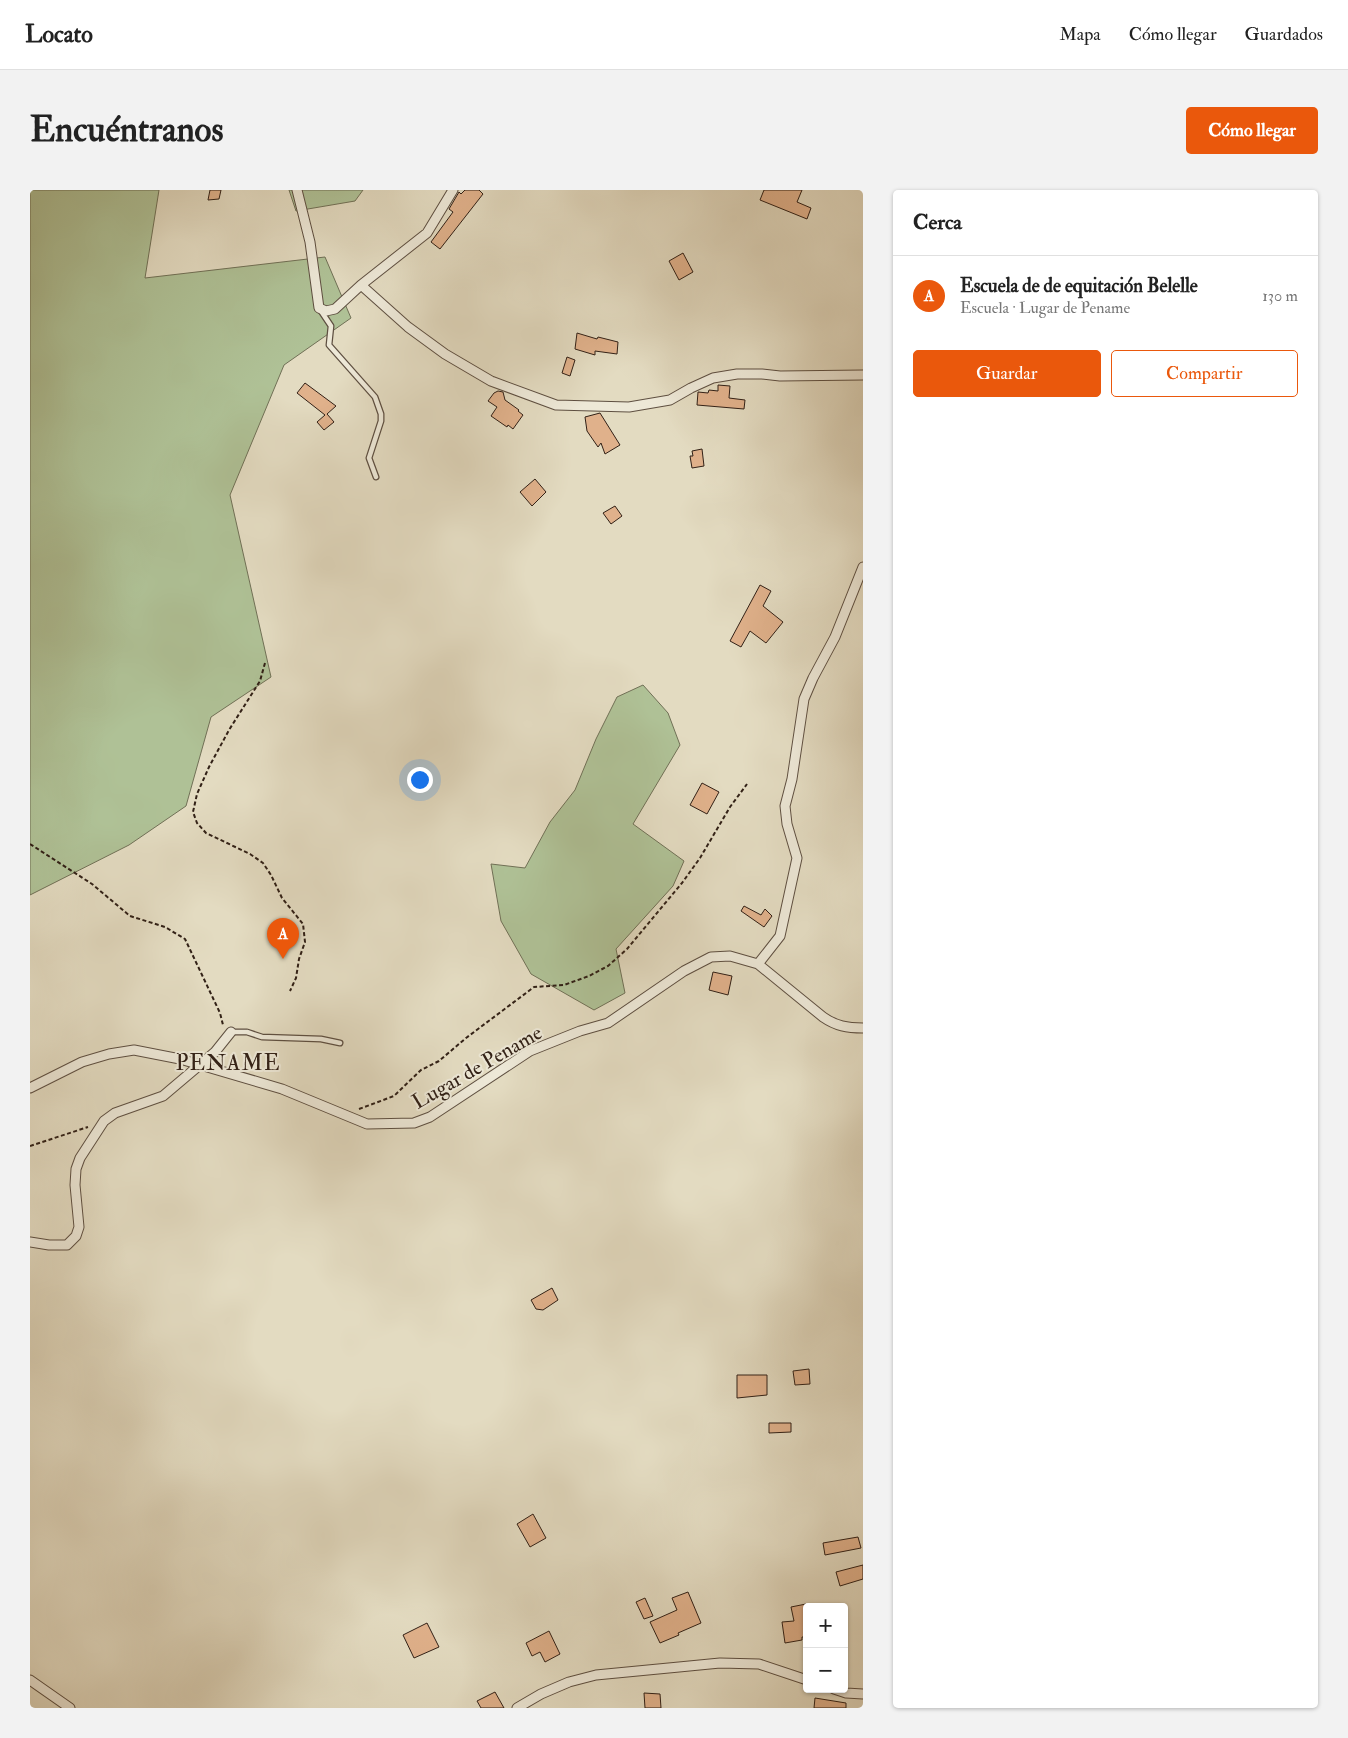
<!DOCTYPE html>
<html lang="es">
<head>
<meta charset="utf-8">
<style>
	:root { --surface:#fff; --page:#f2f2f2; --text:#222; --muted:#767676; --line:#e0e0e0; --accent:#ea580c }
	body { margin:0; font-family:"IM FELL Double Pica",serif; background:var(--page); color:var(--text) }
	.controls { position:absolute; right:15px; bottom:15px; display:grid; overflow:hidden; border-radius:5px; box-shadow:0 1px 4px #0004 }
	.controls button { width:45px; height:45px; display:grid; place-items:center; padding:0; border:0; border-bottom:1px solid var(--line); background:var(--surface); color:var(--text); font:25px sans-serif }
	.you { position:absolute; left:389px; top:589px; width:18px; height:18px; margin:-12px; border:4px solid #fff; border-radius:50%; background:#1a73e8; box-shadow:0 0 0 8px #1a73e833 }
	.badge { display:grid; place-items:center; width:32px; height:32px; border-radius:50%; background:var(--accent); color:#fff; font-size:16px; font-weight:700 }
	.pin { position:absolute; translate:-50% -41px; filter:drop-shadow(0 1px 2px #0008) }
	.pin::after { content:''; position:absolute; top:26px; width:18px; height:15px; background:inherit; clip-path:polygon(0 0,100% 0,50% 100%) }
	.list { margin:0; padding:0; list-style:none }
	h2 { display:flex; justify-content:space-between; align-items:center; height:65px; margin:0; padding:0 20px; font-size:21px }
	h2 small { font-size:16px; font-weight:400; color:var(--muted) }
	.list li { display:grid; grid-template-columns:32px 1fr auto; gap:15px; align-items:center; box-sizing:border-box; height:80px; padding:0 20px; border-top:1px solid var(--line) }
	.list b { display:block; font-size:19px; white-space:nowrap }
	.list p { margin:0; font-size:16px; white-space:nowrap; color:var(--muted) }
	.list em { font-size:16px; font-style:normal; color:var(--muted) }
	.actions { display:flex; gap:10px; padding:15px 20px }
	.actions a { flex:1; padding:11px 0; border:1px solid var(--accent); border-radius:5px; text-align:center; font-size:18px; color:var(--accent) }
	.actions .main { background:var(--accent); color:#fff }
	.map { position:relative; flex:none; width:833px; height:1518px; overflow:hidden; border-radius:5px }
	header { display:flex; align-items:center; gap:30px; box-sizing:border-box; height:70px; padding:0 25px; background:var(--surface); border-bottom:1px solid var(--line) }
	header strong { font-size:24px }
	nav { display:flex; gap:28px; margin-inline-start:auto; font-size:18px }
	.intro { display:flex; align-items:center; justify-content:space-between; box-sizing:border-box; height:120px; padding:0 30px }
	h1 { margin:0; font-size:35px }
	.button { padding:12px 22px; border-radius:5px; background:var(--accent); color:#fff; font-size:18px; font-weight:700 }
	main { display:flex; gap:30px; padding:0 30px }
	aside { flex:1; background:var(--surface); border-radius:5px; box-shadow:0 1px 4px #0004 }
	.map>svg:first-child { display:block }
	.green { fill:#afc196; stroke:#707056 }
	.building { fill:#e0b18b; stroke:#312016 }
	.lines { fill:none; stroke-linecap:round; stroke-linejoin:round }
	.lane-casing { stroke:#5e4f41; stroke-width:7 }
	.street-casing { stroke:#5e4f41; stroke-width:11 }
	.path { stroke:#312016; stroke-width:2; stroke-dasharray:4 2.5; stroke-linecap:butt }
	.lane { stroke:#ede8d7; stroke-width:4.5 }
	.street { stroke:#ede8d7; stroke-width:9 }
	.labels { text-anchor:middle; stroke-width:4; stroke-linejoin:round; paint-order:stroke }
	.street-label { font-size:21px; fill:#312016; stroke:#ede8d7 }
	.neighbourhood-label { font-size:22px; letter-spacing:1px; fill:#312016; stroke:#ede8d7 }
</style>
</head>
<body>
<header>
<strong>Locato</strong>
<nav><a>Mapa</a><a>Cómo llegar</a><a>Guardados</a></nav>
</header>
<div class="intro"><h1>Encuéntranos</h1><a class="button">Cómo llegar</a></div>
<main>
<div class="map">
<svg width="833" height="1518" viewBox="0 0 833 1518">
	<rect width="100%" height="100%" fill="#e3dbc1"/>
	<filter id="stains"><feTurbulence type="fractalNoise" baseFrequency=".004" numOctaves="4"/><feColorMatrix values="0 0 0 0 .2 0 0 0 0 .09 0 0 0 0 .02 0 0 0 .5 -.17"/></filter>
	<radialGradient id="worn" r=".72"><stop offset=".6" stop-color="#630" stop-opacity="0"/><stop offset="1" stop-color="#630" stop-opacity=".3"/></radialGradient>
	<path class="green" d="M0,0h129l-14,88 180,-21 26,61 -67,47 -54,130 41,182 -60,40 -25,89 -57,39 -99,50z
		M259,0h74l-8,11 -59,10z
		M613,495l25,28 12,32 -47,79 51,37 -11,25 -57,63 9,44 -31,17 -63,-36 -30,-53 -10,-57 34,4 25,-46 25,-32 21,-51 21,-42z"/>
	<path class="building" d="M180,0h11l-2,9 -11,1z
		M435,0h14l4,4 -43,55 -9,-7 22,-30 -4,-3 10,-17 2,2z
		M734,0h38l-5,12 14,6 -4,11 -47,-19z
		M653,63l10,19 -14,8 -10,-19z
		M547,143l20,6 1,-2 20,5 -1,12 -22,-3v4l-20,-6z
		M537,167l8,3 -5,16 -8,-3z
		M275,193l31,23 -9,8 7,8 -10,8 -7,-8 8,-7 -28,-22z
		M688,195l12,1 -1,12 16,2 -1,9 -47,-4 1,-13 10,1 1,-3 9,1z
		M468,201l5,1 2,8 14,10 -1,1 5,4 -10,14 -5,-4 -1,2 -16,-11 6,-9 -9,-6 6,-8z
		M570,223l20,32 -15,9 -4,-11 -3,4 -11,-16 -2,-14z
		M672,259l2,17 -12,2 -2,-12h3l-1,-5z
		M505,289l11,13 -14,14 -12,-14z
		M585,316l7,10 -11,8 -8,-11z
		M730,395l11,6 -8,15 20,16 -17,21 -16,-12 -9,16 -11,-6z
		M672,593l17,9 -12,22 -17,-9z
		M714,716l17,9 4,-6 7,7 -8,11 -23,-16z
		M683,782l19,4 -4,19 -19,-5z
		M522,1098l6,12 -15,10 -7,-1 -5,-9z
		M779,1179l1,15 -15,1 -2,-14z
		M707,1185h30v20l-30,3z
		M739,1233h22v9l-22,1z
		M503,1324l13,24 -16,9 -13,-23z
		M828,1347l3,11 -36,7 -2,-12z
		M833,1375v14l-23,7 -4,-14z
		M658,1402l13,31 -23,10 1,2 -19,8 -10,-21 27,-12 -5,-12z
		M615,1408l8,18 -9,3 -8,-17z
		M776,1414l1,33h-5v3l-17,3 -3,-21 12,-1 -3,-14z
		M397,1433l12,24 -25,11 -11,-23z
		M519,1441l11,23 -15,8 -5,-10 -8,4 -6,-13z
		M465,1502l9,16h-23l-4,-7z
		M614,1503l16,1 1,14h-16z
		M785,1508l31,5v5h-32z"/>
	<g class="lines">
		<g class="lane-casing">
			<path id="lane" d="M291,121l10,15 -2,19 46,52 6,17v7l-12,37 7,19
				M201,842h16l15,5 59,2 19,4"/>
		</g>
		<g class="street-casing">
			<path id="street" d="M267,0l13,52 9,66 7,3 9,-2 26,-24 66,-52 26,-43
				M331,95l47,42 37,27 46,27 65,24 73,2 41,-7 21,-12 22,-10 24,-4h25l18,2 83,-1
				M728,774l22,-28 17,-78 -10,-34 -2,-18 7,-27 12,-80 9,-21 22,-41 28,-70
				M0,898l52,-26 27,-8 25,-4 46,9 102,30 85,35 47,-1 16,-6 100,-66 50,-20 28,-8 76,-52 27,-14 19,-1 28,8 65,53c13,9 24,11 40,11
				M0,1052l19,3h18l9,-9 3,-9 -4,-42 1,-16 4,-11 24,-37 11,-8 48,-17 52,-44 16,-20
				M0,1490l40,28
				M804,1499l12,4 17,1
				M487,1518l24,-14 28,-12 27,-7 83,-8 41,-4 39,1 48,16"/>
		</g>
		<path class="path" d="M235,473l-5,18 -31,49 -20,37 -12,27 -4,18 4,11 9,10 44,21 13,9 8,12 11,23 21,26 2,18 -6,17 -3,19 -6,13
			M0,654l62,40 38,32 35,11 20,12 35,74 3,12
			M329,919l35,-13 27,-26 18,-9 27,-23 68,-51 30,-2 25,-9 19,-10 19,-17 55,-66 18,-25 30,-51 17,-23
			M0,956l58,-19"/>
		<use href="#lane" class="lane"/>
		<use href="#street" class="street"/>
	</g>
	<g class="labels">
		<g class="street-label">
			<text transform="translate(447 877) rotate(-30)" y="7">Lugar de Pename</text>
		</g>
		<g class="neighbourhood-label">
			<text x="198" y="880">PENAME</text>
		</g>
	</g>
	<rect width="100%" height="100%" filter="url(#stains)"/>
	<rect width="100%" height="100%" fill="url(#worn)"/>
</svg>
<div class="controls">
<button>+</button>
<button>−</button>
</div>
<div class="you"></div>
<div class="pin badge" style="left:253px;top:769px">A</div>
</div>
<aside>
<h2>Cerca<small></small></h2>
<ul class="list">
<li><span class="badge">A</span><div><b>Escuela de de equitación Belelle</b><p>Escuela · Lugar de Pename</p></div><em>130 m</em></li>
</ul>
<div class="actions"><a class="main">Guardar</a><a>Compartir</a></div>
</aside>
</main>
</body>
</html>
